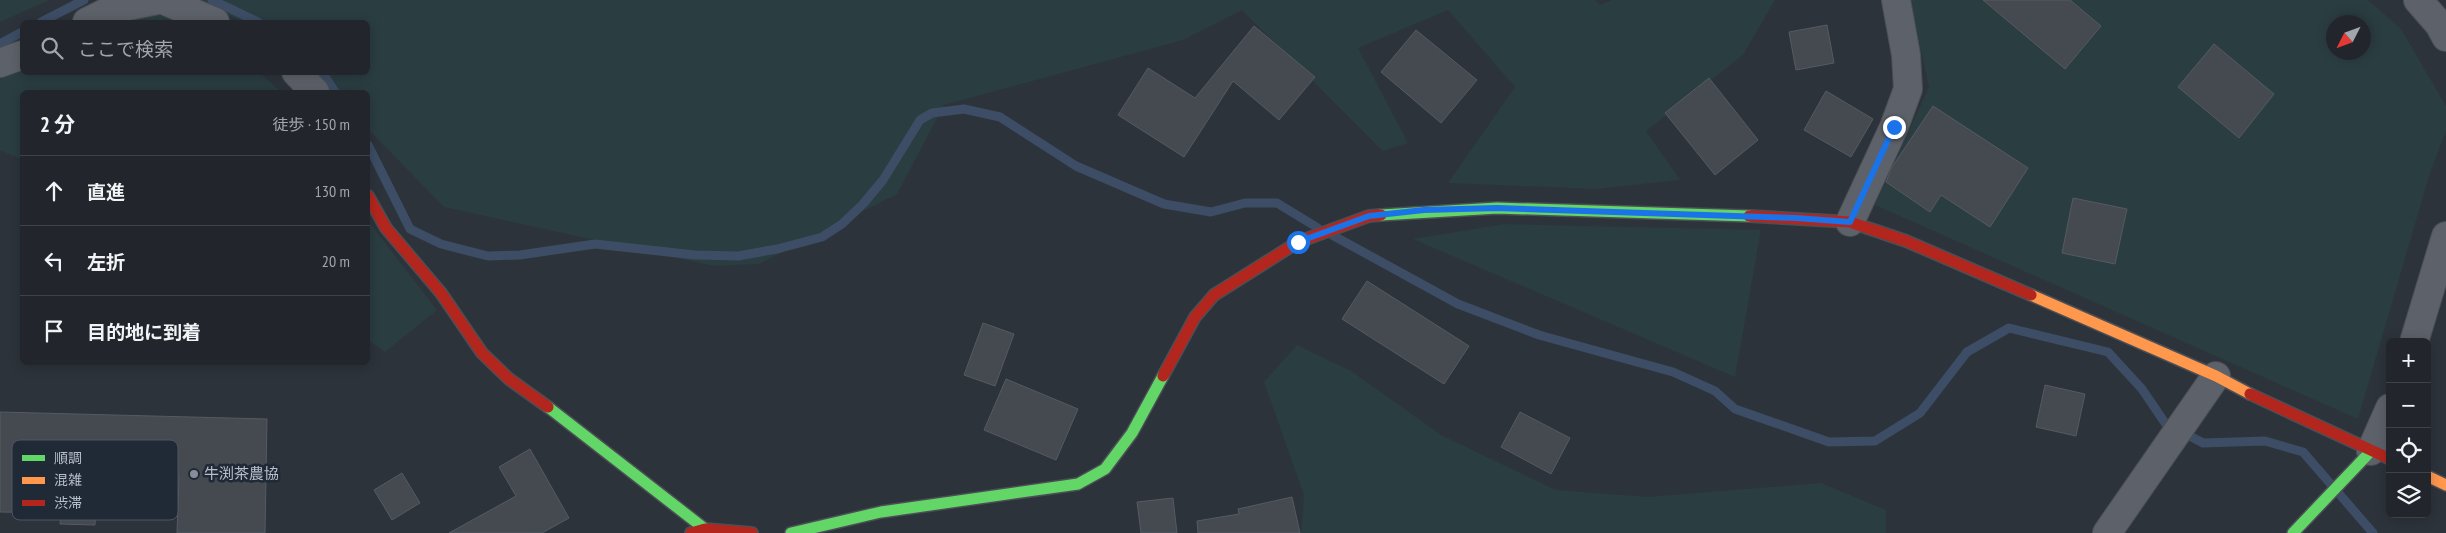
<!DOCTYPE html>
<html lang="ja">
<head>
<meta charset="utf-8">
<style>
	:root { --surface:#22262c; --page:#2e3238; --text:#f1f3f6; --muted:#a2a5a9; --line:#3f4348 }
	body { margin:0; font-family:"PT Sans Narrow","Noto Sans JP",sans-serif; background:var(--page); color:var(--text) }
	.controls { position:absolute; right:15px; bottom:15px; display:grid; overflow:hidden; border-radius:8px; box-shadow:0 2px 12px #0003 }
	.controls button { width:45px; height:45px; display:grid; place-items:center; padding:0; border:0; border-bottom:1px solid var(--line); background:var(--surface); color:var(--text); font:25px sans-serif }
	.compass { position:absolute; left:2326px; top:15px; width:45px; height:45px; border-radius:50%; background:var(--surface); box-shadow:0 2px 12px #0003; rotate:228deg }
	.stop { position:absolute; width:15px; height:15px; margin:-11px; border:4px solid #1a73e8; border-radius:50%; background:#fff }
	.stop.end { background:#1a73e8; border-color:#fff; box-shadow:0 1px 5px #0008 }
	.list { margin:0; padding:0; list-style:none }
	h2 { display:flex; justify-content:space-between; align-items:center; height:65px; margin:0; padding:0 20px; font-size:21px }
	h2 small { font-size:16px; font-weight:400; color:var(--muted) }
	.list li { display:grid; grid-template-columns:32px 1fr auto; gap:15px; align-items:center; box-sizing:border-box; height:70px; padding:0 20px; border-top:1px solid var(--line) }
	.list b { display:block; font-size:19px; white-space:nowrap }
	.list em { font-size:16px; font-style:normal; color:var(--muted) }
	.icon { flex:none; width:28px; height:28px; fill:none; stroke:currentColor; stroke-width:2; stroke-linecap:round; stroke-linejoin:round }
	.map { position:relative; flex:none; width:2446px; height:533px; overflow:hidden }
	.search { position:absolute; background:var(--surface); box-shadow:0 2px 12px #0003; left:20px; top:20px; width:350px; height:55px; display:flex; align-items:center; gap:12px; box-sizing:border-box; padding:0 18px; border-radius:8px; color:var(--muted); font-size:19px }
	.panel { position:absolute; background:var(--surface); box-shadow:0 2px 12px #0003; left:20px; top:90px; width:350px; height:275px; border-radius:8px }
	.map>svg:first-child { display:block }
	.green { fill:#2a3d41; fill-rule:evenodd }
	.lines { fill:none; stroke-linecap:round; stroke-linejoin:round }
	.stream { stroke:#3c4d65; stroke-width:9 }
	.building { fill:#454a51; stroke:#555a63 }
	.street-casing { stroke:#4b4f55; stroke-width:30 }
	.fast-casing { stroke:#4b4f55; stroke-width:14 }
	.slow-casing { stroke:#4b4f55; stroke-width:14 }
	.jam-casing { stroke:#4b4f55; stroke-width:14 }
	.street { stroke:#5d6169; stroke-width:28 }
	.fast { stroke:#63d668; stroke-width:11 }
	.slow { stroke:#ff974d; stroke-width:11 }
	.jam { stroke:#b3261e; stroke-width:11 }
	.route { stroke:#1a73e8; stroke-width:6 }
	.poi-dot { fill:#878e99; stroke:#202936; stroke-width:2 }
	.labels { text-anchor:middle; stroke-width:5; stroke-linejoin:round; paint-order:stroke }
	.poi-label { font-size:15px; fill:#b8bfcb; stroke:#202936; text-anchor:start }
	.key { fill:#202936; stroke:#4e5663; stroke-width:1 }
	.key-label { font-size:14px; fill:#b8bfcb }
</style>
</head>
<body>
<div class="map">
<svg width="2446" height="533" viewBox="0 0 2446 533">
	<rect width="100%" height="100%" fill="#2d333b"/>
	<path class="green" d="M0,0h49l-49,22z
		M195,0h1400l5,5 12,-5h163l-32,55 -97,76 34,49 -84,9 -148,-6 67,-96 -67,-77 -90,38 50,95 -25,8 -141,-141 -59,30 -239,65 -47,89 -138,70 -45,2 -270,-59 -76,-78v-37h-37l-20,-19 57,-1v-50h-125z
		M1910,0h458l33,29 45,77v25l-17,45 -71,243 -483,-214 54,-118zM2334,22h30v30h-30z
		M142,8l34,14h-63z
		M22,66v6l238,1 21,19h-259v68l-22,-10v-73z
		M368,221l69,89 -52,42 -17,-12z
		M1505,224l256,6 -26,147 -322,-138z
		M1297,345l54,26 90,64 115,55 92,7 173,-14 65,27v23h-585l3,-38 -40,-113z"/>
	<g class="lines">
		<path class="stream" d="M212,0l46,22
			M41,22l43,-22
			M0,44l22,-12
			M322,72l13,20
			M368,145l42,84 31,15 47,12 32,-1 75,-11 100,11 43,1 39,-7 45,-12 20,-13 21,-20 20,-24 37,-60 12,-7 32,-4 36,8 76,49 88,38 47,8 34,-9h32l41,25
			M1332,235l126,69 81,31 134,37 42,19 20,18 94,33 46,-1 45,-28 47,-61 42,-24 99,24 34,37 23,34 38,20 62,-2 38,11 70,81"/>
	</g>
	<path class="building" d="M1983,0h87l31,26 -36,43z
		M1827,25l7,38 -38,7 -7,-38z
		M1254,26l61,51 -36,43 -46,-39 -49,76 -66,-42 30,-47 47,30z
		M1416,30l61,50 -36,43 -60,-51z
		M2214,44l60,50 -35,44 -61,-51z
		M1709,78l49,62 -43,35 -50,-62z
		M1826,91l47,28 -22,38 -47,-27z
		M1933,106l95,62 -38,59 -49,-32 -11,17 -44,-30 6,-15z
		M2073,198l54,11 -12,55 -53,-11z
		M1367,281l102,65 -25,38 -102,-65z
		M983,323l31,11 -19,52 -31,-11z
		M1006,379l72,30 -22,51 -72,-30z
		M2045,385l40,9 -9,42 -40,-9z
		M0,412l267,7 -2,114h-88l2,-57 -81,-2 -3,51 -35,-1 1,-11 -61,-1z
		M1520,412l50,26 -19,36 -50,-27z
		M530,449l39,69 -27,15h-93l67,-37 -17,-29z
		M402,473l18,30 -28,17 -18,-30z
		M1292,497l8,36h-102l-1,-12 42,-7 -1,-5z
		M1173,498l4,35h-36l-4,-31z"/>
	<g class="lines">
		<g class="street-casing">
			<path id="street" d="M163,0l52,22
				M2418,0l21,24 7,13
				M87,22l26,-13 45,-9
				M0,63l22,-8
				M296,72l19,20
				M1850,222l44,-95 14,-38 -2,-34 -10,-55
				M2414,342l32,-106
				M2371,451l19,-43
				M2107,533l109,-157"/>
		</g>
		<g class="fast-casing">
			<path id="fast" d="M1381,215l116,-7 252,8
				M548,407l157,122
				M791,533l90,-21 197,-28 27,-15 27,-36 31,-57
				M2293,533l78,-82"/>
		</g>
		<g class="slow-casing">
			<path id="slow" d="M2031,295l185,81 34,18
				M2427,476l19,9"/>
		</g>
		<g class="jam-casing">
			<path id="jam" d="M368,196l18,32 55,65 41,60 27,26 39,28
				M1749,216l101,6 56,19 125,54
				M1163,376l32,-59 19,-22 84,-53 71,-26 12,-1
				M2250,394l140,65
				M691,533l14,-4 47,4"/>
		</g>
		<use href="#street" class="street"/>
		<use href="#fast" class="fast"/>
		<use href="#slow" class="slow"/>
		<use href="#jam" class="jam"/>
	</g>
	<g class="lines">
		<path class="route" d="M1298,242l71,-26 55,-6 73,-2 299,10 54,4 44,-95"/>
	</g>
	<circle class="poi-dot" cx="194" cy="474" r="5"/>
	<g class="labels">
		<g class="poi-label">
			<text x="204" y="479">牛渕茶農協</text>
		</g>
	</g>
	<rect x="12" y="440" width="166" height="80" rx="8" class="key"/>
	<rect x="22" y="455" width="23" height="6" fill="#63d668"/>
	<rect x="22" y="477" width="23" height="7" fill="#ff974d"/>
	<rect x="22" y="500" width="23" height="6" fill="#b3261e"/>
	<g class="key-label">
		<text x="54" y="463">順調</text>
		<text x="54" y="485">混雑</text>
		<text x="54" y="508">渋滞</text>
	</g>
</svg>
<div class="controls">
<button>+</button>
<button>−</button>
<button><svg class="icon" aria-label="locate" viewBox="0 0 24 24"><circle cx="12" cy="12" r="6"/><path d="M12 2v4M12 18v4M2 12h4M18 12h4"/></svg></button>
<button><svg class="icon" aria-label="layers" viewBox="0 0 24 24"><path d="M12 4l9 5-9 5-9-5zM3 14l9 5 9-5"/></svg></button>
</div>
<svg class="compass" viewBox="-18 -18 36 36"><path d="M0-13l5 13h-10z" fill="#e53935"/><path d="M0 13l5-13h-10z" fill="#a2a5a9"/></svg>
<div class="stop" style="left:1298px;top:242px"></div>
<div class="stop end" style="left:1894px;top:127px"></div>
<div class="search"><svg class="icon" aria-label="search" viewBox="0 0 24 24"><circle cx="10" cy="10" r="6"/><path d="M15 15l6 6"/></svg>ここで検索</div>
<section class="panel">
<h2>2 分<small>徒歩 · 150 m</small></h2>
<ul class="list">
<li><svg class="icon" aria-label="ahead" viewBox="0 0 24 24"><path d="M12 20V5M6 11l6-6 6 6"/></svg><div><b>直進</b></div><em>130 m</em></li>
<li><svg class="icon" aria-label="left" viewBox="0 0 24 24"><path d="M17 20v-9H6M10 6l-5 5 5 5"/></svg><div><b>左折</b></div><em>20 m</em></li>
<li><svg class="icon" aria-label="arrive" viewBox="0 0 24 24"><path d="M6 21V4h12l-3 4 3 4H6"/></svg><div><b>目的地に到着</b></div></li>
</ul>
</section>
</div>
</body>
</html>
